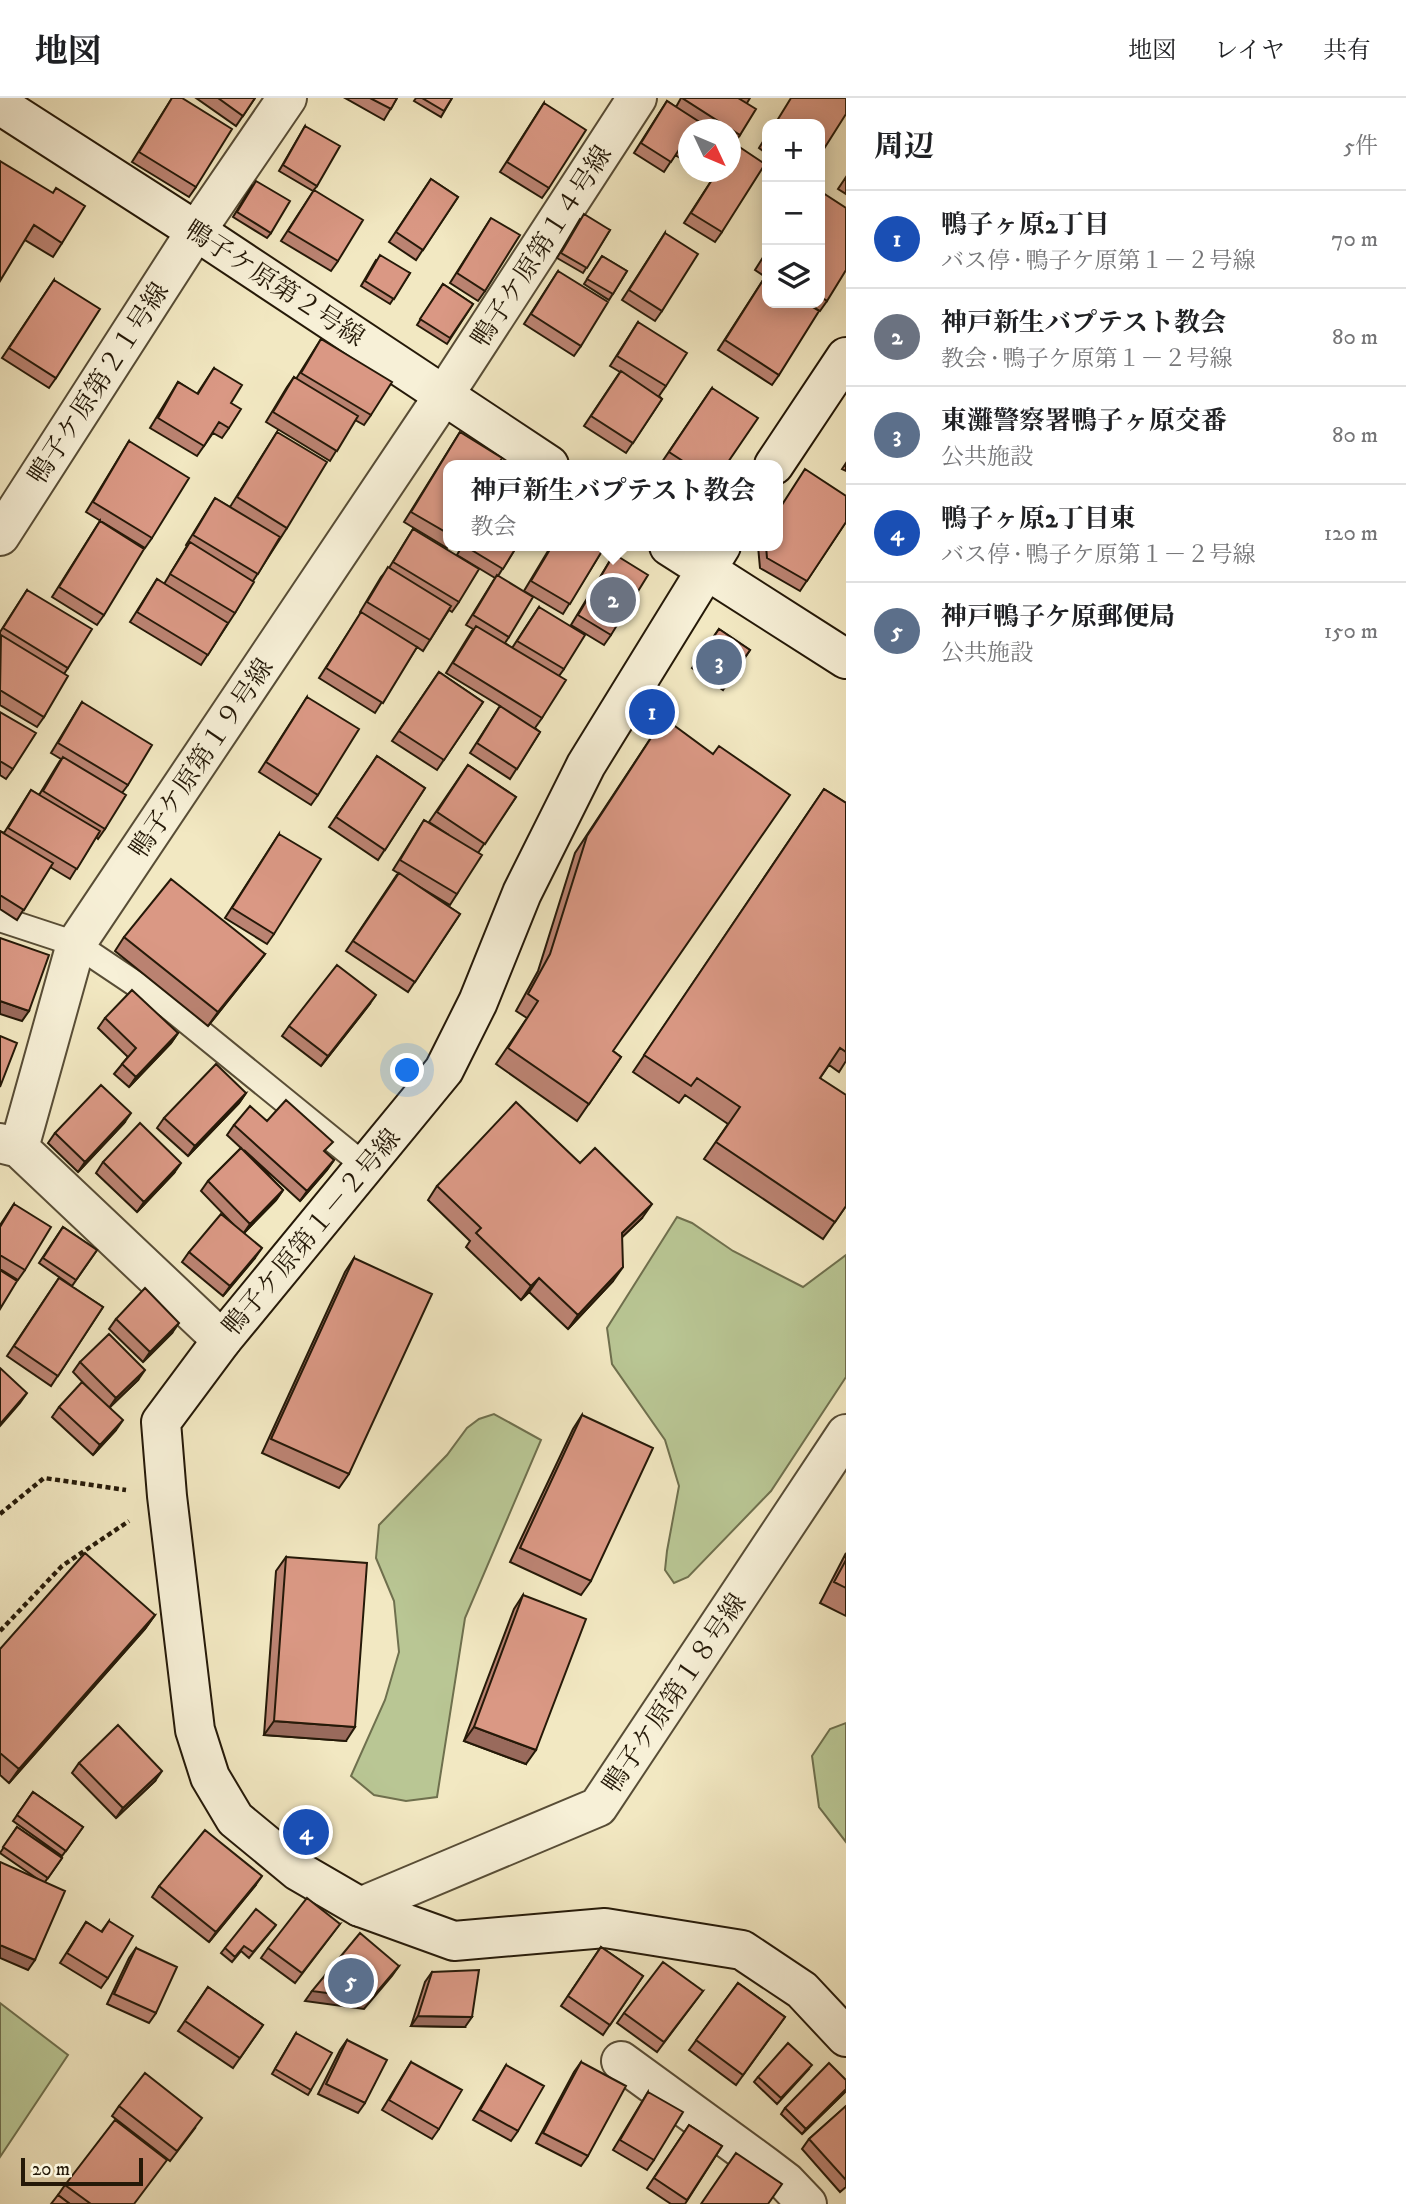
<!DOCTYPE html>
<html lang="ja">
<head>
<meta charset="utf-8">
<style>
	:root { --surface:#fff; --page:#f6f6f6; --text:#202124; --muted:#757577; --line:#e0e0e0; --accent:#111827 }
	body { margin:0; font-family:"IM FELL DW Pica","Noto Serif JP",serif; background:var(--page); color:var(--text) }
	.controls { position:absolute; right:21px; top:21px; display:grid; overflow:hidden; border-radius:14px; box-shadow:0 4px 18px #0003 }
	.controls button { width:63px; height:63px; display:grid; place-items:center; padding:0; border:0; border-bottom:2px solid var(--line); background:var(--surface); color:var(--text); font:35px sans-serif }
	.compass { position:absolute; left:678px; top:21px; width:63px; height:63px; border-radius:50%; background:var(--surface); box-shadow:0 4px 18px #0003; rotate:134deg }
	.scale { position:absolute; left:21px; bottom:18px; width:122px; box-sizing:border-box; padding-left:7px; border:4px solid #251908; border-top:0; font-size:19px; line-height:24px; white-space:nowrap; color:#251908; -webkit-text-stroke:5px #f7f0d7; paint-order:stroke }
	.you { position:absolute; left:408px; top:973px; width:24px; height:24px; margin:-18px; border:5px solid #fff; border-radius:50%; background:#1a73e8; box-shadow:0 0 0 10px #1a73e833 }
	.badge { display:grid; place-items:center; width:46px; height:46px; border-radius:50%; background:var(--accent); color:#fff; font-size:23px; font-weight:700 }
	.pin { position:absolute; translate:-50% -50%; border:4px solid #fff; box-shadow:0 2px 7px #0006 }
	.popup { position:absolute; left:443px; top:362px; width:340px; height:91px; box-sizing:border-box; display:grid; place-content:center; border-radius:14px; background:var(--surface); filter:drop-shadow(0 2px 5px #0005); font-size:23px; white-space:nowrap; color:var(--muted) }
	.popup b { font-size:26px; color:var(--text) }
	.popup::after { content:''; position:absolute; left:50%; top:100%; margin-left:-14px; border:14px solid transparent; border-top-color:var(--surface) }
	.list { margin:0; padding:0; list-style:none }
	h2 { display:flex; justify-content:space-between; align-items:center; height:91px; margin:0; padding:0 28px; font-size:30px }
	h2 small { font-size:23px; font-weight:400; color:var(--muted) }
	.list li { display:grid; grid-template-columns:46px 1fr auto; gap:21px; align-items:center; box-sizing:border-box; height:98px; padding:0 28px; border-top:2px solid var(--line) }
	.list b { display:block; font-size:26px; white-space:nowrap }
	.list p { margin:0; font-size:23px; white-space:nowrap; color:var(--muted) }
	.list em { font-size:23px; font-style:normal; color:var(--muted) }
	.icon { flex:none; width:38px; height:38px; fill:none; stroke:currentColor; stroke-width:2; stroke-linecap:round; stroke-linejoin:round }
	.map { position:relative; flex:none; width:846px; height:2106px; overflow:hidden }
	header { display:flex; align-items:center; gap:42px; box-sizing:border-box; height:98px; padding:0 35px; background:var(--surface); border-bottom:2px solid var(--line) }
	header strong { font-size:33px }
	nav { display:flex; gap:38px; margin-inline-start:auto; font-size:24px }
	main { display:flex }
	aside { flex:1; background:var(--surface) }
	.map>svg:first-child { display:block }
	.green { fill:#b9c694; stroke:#6f704e; stroke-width:2 }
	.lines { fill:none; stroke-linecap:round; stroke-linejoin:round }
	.lane-casing { stroke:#584d36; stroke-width:28 }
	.street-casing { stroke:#584d36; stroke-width:42 }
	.secondary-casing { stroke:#251908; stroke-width:42 }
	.path { stroke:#251908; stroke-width:4.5; stroke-dasharray:5 3.5; stroke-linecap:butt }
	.lane { stroke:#f7f0d7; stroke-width:24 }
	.street { stroke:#f7f0d7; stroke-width:38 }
	.secondary { stroke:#f7f0d7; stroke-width:38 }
	.wall { fill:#bb8372; stroke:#251908; stroke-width:2 }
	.shaded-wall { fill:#996a5c; stroke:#251908; stroke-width:2 }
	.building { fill:#da9884; stroke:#251908; stroke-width:2 }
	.labels { text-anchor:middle; stroke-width:6; stroke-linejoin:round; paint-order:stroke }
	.street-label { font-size:26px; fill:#251908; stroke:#f7f0d7 }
</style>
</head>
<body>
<header>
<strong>地図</strong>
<nav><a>地図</a><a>レイヤ</a><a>共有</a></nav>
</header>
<main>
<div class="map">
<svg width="846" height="2106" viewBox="0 0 846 2106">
	<rect width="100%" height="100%" fill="#f2e8c2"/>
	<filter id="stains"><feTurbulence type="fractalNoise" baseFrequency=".00286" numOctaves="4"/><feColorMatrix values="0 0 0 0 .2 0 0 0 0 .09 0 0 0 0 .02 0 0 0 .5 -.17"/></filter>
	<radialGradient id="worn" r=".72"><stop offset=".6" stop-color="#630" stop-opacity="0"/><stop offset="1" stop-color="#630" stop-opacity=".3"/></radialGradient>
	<path class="green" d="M677,1119l15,6 41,28 70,36 43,-32v122l-75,114 -83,86 -14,6 -9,-13 2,-19 12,-65 -14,-46 -53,-76 -5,-36z
		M494,1316l47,26 -76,178 -28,179 -31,4 -32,-6 -23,-19 34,-76 14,-48 -5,-51 -18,-43 3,-33 68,-70 20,-27 12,-9z
		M846,1625v119l-27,-35 -7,-51 18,-27z
		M0,1905l68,52 -68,102z"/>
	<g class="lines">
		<g class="lane-casing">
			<path id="lane" d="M0,821l76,25 91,61 198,161"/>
		</g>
		<g class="street-casing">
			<path id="street" d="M0,438l196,-305 91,-133
				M0,1045l19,5 203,192
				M19,1050l57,-204 368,-549 193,-297
				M360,1809l238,-100 248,-373
				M621,1963l144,105 21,16 21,22"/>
		</g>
		<g class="secondary-casing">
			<path id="secondary" d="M0,7l196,126 353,234
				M774,367l72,-108
				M669,448l177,113
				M721,448l-135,219 -64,128 -44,109 -34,68 -222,270 -61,82 6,74 28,234 15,47 25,42 63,52 62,36 94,34 151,-13 137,22 60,40 44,47"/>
		</g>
		<path class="path" d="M0,1416l44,-36 82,12
			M0,1533l62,-65 67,-45"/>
		<use href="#lane" class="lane"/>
		<use href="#street" class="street"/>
		<use href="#secondary" class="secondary"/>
	</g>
	<path class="wall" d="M172,0l24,89 -7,10 -57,-35z
		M196,0h59l-19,28z
		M345,0h52l-13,22z
		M416,0h36l-11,19 -27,-16z
		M681,0h69l-3,5 -7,32 -7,10 -2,-2v-13h-42v33l-14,-8 -11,17 -30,-19 33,-52 9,6z
		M544,5l5,85 -7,10 -42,-26z
		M305,28l12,60 -4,5 -34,-20z
		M767,37v19l-8,-6z
		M0,63l62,82 -9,14 -28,-17z
		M717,74h14l-9,60 -7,10 -31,-19z
		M846,79v17l-8,-5z
		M431,81l27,18 -42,63 -27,-18z
		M252,88l19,47 -4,5 -34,-21z
		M314,92l24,71 -7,10 -50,-30z
		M820,93l7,110 -7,10 -13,-8h13z
		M491,120l-6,73 -7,10 -28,-18z
		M580,121l30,11 -27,43 -26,-15z
		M665,135l-3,78 -7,10 -33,-21z
		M767,153v27l-12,-8z
		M602,158l25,15 -18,29 -25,-16z
		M376,162l34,13 -20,31 -29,-18z
		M558,173l23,75 -7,10 -50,-32z
		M765,179l14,98 -7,10 -54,-35z
		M54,182l2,98 -7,10 -47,-30z
		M443,186l30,20 -26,40 -30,-19z
		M638,224l28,64 -7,10 3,3 -36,54 -42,-27 36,-54 -10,-6z
		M321,241l50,76 -7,10 -9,-5 -25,41 -64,-39 21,-35 7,-10 2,2z
		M214,270l17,35 -2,25 -7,10 -9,-5 -16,23 -47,-28 28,-46 19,12z
		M712,290l14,77h-59l-5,-3z
		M277,334l10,96 -34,53 -18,32 -34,52 -71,-43 27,-43 7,5 23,-38 -1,-1 29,-47 15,9z
		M460,334l-11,33v80l-2,3 -43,-26z
		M129,343l23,97 -7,10 -59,-36z
		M846,365v8l-4,-2z
		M100,423l4,94 -7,10 -45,-28z
		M846,424l-46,69 -40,-23 -2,-22h20z
		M413,431l46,73 -7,10 -3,-2 -26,41 -6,-4 -42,66 -56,-35 42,-65 -1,-1 21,-35 8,-9z
		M462,448h55l-19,30 11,61 -4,6 7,5 27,-41 25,62 -5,7 -17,42 -7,10 5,4 -30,47 -40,-26 30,-47 -54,-33 27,-44 -7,-4 29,-47 -38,-23z
		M551,448h54l-42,68 -39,-23z
		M614,456l-3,81 -7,10 -33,-20z
		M27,492l41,78 -4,6 -20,43 -7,10 -37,-22v-73z
		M719,531l31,21 -27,40 -31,-22z
		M439,574l44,30 -46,68 -45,-29z
		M307,599l11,98 -7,10 -52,-33z
		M82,604l46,83 -6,8 -17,36 -7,10 -2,-2 -26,42 -20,-12 -33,53 -17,-11v-78l4,2 27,-43 8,5 22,-36 -10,-6z
		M0,614l13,57 -7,10 -6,-4z
		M664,620l-51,333 8,6 -44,64 -81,-57 31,-46 -11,-7 22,-40 37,-118z
		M377,658l48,32 -47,72 -49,-33z
		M468,667l48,32 -38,56 -21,41 -7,11 -40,-24 50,33 -52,78 -62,-41 52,-78 -5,-3 31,-50 25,15 -20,-13z
		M824,691l22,14v258l-7,11 -10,-7 -9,13 26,128 -23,33 -119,-80 24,-35 -43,-29 -6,8 -46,-31z
		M279,736l-5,100 -7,10 -42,-26z
		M124,839l141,17 -10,13 -47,59 -93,-75z
		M369,907l-48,61 -39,-30 7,-10z
		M105,920l73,15 -7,10 -42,44 -15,-13 14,-17 -30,-29z
		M246,995l-7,10 -51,53 -31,-28 7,-10z
		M267,1023l58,32 9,7 -7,10 -27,31 -56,-51 39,40 -7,10 -32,33 11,25 -32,38 -41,-34 7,-10 44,-28 -32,-33 7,-10 33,-33 -14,-13 7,-10z
		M124,1025l-46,49 -30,-29 7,-10z
		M103,1064l71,11 -37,39 -41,-39z
		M580,1065l62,55 -20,19 -9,44 -45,48 -39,-37 -8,8 -55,-53 4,-6 -42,-41 9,-14z
		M14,1106l11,66 -7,10 -18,-11v-44z
		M63,1129l34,23 -25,36 -33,-23z
		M354,1160l-5,216 -10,14 -77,-35 83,-181z
		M59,1180l44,29 -52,79 -44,-30z
		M116,1221l56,14 -29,29 -34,-33z
		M80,1264l58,18 -28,27 6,23 -23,25 -41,-38 7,-10 31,-17 -17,-18z
		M582,1317l9,166 -10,14 -71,-33 63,-133z
		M846,1455v63l-26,-13z
		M286,1459l60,184 -82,-6 12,-164z
		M523,1497l3,169 -62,-23 50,-132z
		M155,1517l-10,14 -136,154 -9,-8v-126z
		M79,1665l76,18 -39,37 -44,-45z
		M33,1694l50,35 -21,29 -49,-35z
		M17,1729l45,31 -17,24 -17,88 11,-90 -39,-27z
		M159,1788h96l-46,56 -57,-45z
		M109,1823l-1,57 -7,10 -41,-25 26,-41 15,10z
		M340,1826l-45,59 -34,-25 7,-10z
		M276,1827l-27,33 -8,-7 -9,11 -11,-9 4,-5z
		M601,1849l42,29 -40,59 -42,-29z
		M136,1850l20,65 -7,10 -42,-19 22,-46z
		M432,1874l33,55 -54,-1 14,-44z
		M738,1885l47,34 -49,68 -47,-35z
		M208,1889l55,38 -30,43 -55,-37z
		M703,1893l-46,61 -40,-29 7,-10z
		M296,1935l15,57 -3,5 -36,-21z
		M347,1942l18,63 -7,10 -40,-19 22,-44z
		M411,1964l28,67 -7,10 -50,-29z
		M581,1964l7,94 -7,10 -45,-23 38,-71z
		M506,1967l12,66 -7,10 -38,-21z
		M808,1972l-31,34 -23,-22 4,-5z
		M846,1982v11l-44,43 -21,-20 4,-6z
		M648,1994l6,68 -7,10 -34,-20z
		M119,2008l76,22 -25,33 -58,-45z
		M846,2008v81l-6,5 -38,-43 7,-10z
		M689,2027l33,21 -37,58h-14l-24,-16z
		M65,2087l69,19h-64l-12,-9z"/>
	<path class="shaded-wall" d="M265,856l-10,13 -47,59 10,-14z
		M376,897l-7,10 -48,61 7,-10z
		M0,903l29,10 -7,10 -22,-7z
		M178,935l-7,10 -42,44 7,-10z
		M246,995l-7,10 -51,53 7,-10z
		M131,1015l-7,10 -46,49 7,-10z
		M334,1062l-7,10 -27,31 7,-10z
		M181,1065l-7,10 -37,39 7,-10z
		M283,1092l-7,10 -33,34 7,-10z
		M652,1106l-10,14 -30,29 10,-14z
		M262,1150l-7,10 -32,38 7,-10z
		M623,1169l-10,14 -45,48 10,-14z
		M539,1180l-10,14 -8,8 10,-14z
		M179,1225l-7,10 -29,29 7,-10z
		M145,1272l-7,10 -29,28 7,-10z
		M27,1295l-7,10 -20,23v-2z
		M123,1322l-7,10 -23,25 7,-10z
		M155,1517l-10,14 -136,154 10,-14z
		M274,1623l81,6 -9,14 -82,-6z
		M474,1629l62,23 -10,14 -62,-23z
		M162,1673l-7,10 -39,37 7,-10z
		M262,1778l-7,10 -46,56 7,-10z
		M0,1847l35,15 -7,10 -28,-12z
		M399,1868l-7,10 -28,33 -59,-8 7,-10z
		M418,1918l54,1 -7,10 -54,-1z
		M846,1991v2l-44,43 4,-5z"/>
	<path class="building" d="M172,0h10l50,31 -36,58 -57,-35z
		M218,0h37l-12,18z
		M370,0h27l-6,11z
		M422,0h30l-8,13z
		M682,0h56l18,11 -16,26z
		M791,0h55v16l-26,41v-31h-45z
		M667,3l45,29h-23v19l-7,-4 -11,17 -30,-19z
		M544,5l42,27 -37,58 -42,-26z
		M305,28l35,20 -23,40 -34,-21z
		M735,46l30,20 -43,68 -31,-19 26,-41h14v-21z
		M0,63l53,32 3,-5 29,18 -23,37 -28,-18 -34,56z
		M431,81l27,18 -35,53 -27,-18z
		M256,83l34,20 -19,32 -34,-21z
		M314,92l49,30 -25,41 -50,-30z
		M820,93l26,17v62l-19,31 -7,-5z
		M584,116l26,16 -23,38 -26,-15z
		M491,120l29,17 -35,56 -28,-18z
		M665,135l33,21 -36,57 -33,-21z
		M767,154v11l-5,-3z
		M380,157l30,18 -16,26 -29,-18z
		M602,158l25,15 -14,23 -26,-15z
		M558,173l50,31 -27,44 -50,-32z
		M765,179l2,2v24h39l13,8 -40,64 -54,-35z
		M54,182l46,29 -44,69 -47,-30z
		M443,186l30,20 -23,34 -30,-19z
		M638,224l49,31 -21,33 -49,-30z
		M321,241l71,43 -21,33 -70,-42z
		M214,270l28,17 -11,18 10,6 -12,19 -10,-6 -15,24 -46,-28 20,-36 20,12z
		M621,273l41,28 -29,44 -42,-27z
		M294,279l64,39 -21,35 -64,-39z
		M712,290l46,30 -32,47h-37l-20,-13z
		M277,334l50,30 -40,66 -50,-31z
		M460,334l42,26 -4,7h-49v69l-38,-22z
		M129,343l60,37 -37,60 -59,-36z
		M805,371l41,27v26l-39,59 -40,-23 -1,-12h12v-35z
		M215,400l65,39 -22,37 -65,-39z
		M100,423l44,28 -40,66 -45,-28z
		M413,431l66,40 -20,33 -66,-40z
		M190,444l64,40 -19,31 -65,-39z
		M465,448h52l-14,23z
		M552,448h53l-35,58 -39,-23z
		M614,456l34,21 -37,60 -33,-20z
		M388,469l63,39 -21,34 -63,-38z
		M497,477l36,22 -24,40 -36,-22z
		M157,481l71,44 -20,32 -71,-43z
		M27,492l65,39 -24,39 -65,-40z
		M539,509l46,28 -21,34 -47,-28z
		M361,514l56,35 -34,56 -57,-35z
		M476,528l90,54 -24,38 -89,-55z
		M719,531l31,21 -24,35 -30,-22z
		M1,537l67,41 -24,41 -44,-27z
		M439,574l44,30 -39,58 -45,-29z
		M307,599l52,32 -41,66 -52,-33z
		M82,604l70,43 -24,40 -70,-42z
		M500,608l40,26 -23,37 -40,-26z
		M0,614l36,21 -23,36 -13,-8z
		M664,620l49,36 6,-8 71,49 -177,256 8,6 -32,47 -81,-56 30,-47 -10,-7 22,-40 37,-118z
		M377,658l48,32 -40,62 -49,-33z
		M63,659l63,38 -21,34 -62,-38z
		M468,667l48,32 -31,47 -48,-32z
		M824,691l22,14v249l-6,-4 -20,30 26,17v111l-11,16 -119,-80 24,-35 -43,-29 -6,8 -47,-31z
		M31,692l69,41 -23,38 -69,-41z
		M424,722l58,35 -25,39 -57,-34z
		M0,733l53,32 -29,47 -24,-15z
		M279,736l42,25 -47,75 -42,-26z
		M399,775l61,41 -45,68 -62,-41z
		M171,781l94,75 -47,58 -94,-75z
		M0,840l49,17 -20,56 -29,-10z
		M337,867l39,30 -48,61 -39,-30z
		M132,892l46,43 -42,44 -14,-13 14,-16 -31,-30z
		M0,938l17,7 -17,44z
		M216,966l30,29 -51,53 -31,-28z
		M101,987l30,28 -46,49 -30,-29z
		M286,1002l47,42 -9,9 10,9 -27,31 -73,-66 16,-19 17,15z
		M516,1004l64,61 15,-15 57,56 -30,29 1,34 -45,48 -39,-37 -8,8 -55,-53 5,-5 -44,-42z
		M140,1025l41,40 -37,39 -41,-40z
		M241,1050l42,42 -33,34 -42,-43z
		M14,1106l37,23 -26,43 -25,-15v-28z
		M221,1116l41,34 -32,38 -41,-34z
		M63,1129l34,23 -21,30 -33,-22z
		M354,1160l78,36 -83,180 -78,-35z
		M0,1172l17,11 -17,28z
		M59,1180l44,29 -45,69 -44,-30z
		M145,1190l34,35 -29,29 -34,-33z
		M109,1236l36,36 -29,28 -36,-36z
		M0,1270l27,25 -27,31z
		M82,1284l41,38 -23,25 -41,-38z
		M582,1317l71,33 -62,133 -71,-33z
		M85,1455l70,62 -136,154 -19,-16v-104z
		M286,1459l81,6 -12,164 -81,-6z
		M846,1462v28l-12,-6z
		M523,1497l63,24 -50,131 -62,-23z
		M118,1627l44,46 -39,37 -44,-45z
		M33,1694l50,35 -17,24 -49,-36z
		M17,1729l45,31 -14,20 -45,-31z
		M205,1732l57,46 -46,56 -57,-46z
		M0,1764l65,29 -30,69 -35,-15z
		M307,1800l33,26 -38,49 -34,-25z
		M256,1811l20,16 -23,27 -9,-6 -9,11 -10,-9z
		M109,1823l24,15 -25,42 -41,-25 19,-31 16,10z
		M360,1835l39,33 -28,33 -59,-8z
		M601,1849l42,29 -33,49 -42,-29z
		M136,1850l41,19 -21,46 -42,-19z
		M663,1864l40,29 -39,51 -40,-29z
		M479,1872l-7,47 -54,-1 14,-44z
		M738,1885l47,34 -42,58 -47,-35z
		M208,1889l55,38 -23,33 -55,-37z
		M296,1935l36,20 -21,37 -36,-21z
		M347,1942l40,20 -22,43 -39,-19z
		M788,1945l24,22 -31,33 -23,-21z
		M411,1964l51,28 -23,39 -50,-29z
		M581,1964l45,24 -38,70 -45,-23z
		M829,1965l17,17v9l-40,40 -21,-21z
		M506,1967l38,21 -26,45 -38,-21z
		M145,1975l57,45 -25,33 -58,-45z
		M648,1994l35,20 -29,48 -34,-20z
		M846,2008v74l-37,-41z
		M115,2022l52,40 -33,44h-43l-26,-19z
		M689,2027l33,21 -35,54 -33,-22z
		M736,2055l46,31 -14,20h-67z
		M58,2097l12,9h-19z"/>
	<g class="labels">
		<g class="street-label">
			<text transform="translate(541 148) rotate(-57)" y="9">鴨子ケ原第１４号線</text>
			<text transform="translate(275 185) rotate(33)" y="9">鴨子ケ原第２号線</text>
			<text transform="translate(98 285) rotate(-57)" y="9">鴨子ケ原第２１号線</text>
			<text transform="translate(201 660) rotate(-56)" y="9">鴨子ケ原第１９号線</text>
			<text transform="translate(311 1134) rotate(-50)" y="9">鴨子ケ原第１－２号線</text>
			<text transform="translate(674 1595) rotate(-56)" y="9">鴨子ケ原第１８号線</text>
		</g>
	</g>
	<rect width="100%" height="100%" filter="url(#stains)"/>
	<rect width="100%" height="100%" fill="url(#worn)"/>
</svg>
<div class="controls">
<button>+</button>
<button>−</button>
<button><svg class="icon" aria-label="layers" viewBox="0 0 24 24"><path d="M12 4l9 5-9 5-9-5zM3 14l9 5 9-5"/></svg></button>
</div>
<svg class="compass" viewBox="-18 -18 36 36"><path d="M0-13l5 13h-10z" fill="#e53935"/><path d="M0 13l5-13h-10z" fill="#757577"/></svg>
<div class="scale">20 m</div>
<div class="you"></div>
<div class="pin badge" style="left:652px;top:614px;background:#1a4fb4">1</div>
<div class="pin badge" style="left:613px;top:502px;background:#6b7280">2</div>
<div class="popup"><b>神戸新生バプテスト教会</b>教会</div>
<div class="pin badge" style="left:719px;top:564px;background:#5c6f8a">3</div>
<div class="pin badge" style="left:306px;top:1734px;background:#1a4fb4">4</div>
<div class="pin badge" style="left:351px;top:1883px;background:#5c6f8a">5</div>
</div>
<aside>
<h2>周辺<small>5件</small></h2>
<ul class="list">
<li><span class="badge" style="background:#1a4fb4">1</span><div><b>鴨子ヶ原2丁目</b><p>バス停 · 鴨子ケ原第１－２号線</p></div><em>70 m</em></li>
<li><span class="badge" style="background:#6b7280">2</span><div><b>神戸新生バプテスト教会</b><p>教会 · 鴨子ケ原第１－２号線</p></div><em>80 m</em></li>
<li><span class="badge" style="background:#5c6f8a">3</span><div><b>東灘警察署鴨子ヶ原交番</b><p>公共施設</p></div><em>80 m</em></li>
<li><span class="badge" style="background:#1a4fb4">4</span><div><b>鴨子ヶ原2丁目東</b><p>バス停 · 鴨子ケ原第１－２号線</p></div><em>120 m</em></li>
<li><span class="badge" style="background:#5c6f8a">5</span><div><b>神戸鴨子ケ原郵便局</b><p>公共施設</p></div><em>150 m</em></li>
</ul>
</aside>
</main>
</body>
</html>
